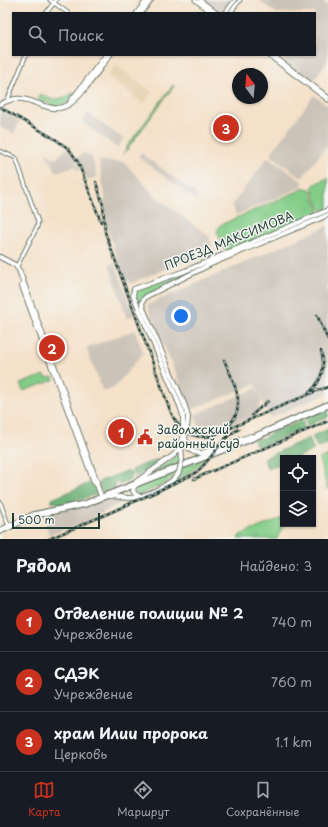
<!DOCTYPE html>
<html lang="ru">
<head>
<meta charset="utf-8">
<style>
	:root { --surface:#171b24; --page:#242831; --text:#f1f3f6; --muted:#9ea1a6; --line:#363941; --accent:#c8321e }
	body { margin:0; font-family:"Playpen Sans",sans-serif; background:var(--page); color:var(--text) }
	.controls { position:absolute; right:12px; bottom:12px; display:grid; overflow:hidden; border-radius:0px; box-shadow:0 1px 3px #0004 }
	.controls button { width:36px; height:36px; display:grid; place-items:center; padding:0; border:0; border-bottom:1px solid var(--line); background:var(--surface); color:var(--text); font:20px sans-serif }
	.compass { position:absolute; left:232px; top:68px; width:36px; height:36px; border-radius:50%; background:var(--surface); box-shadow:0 1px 3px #0004; rotate:344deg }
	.scale { position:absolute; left:12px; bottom:10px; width:88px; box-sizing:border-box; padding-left:4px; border:2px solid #1f3d34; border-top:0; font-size:11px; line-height:14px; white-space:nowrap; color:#1f3d34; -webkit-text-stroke:3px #f6f6f2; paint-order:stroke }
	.you { position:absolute; left:181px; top:316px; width:14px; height:14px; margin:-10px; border:3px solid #fff; border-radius:50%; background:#1a73e8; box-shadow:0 0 0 6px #1a73e833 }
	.badge { display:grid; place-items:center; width:26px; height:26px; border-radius:50%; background:var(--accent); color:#fff; font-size:13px; font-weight:700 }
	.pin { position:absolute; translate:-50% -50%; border:2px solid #fff; box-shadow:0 1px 4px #0006 }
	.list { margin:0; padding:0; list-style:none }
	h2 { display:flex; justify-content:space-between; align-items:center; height:52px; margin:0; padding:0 16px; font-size:17px }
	h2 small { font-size:13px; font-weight:400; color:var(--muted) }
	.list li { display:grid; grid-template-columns:26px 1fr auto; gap:12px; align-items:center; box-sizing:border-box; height:60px; padding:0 16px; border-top:1px solid var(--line) }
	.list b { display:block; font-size:15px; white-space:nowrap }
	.list p { margin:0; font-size:13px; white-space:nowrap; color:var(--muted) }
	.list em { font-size:13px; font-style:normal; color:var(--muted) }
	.icon { flex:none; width:22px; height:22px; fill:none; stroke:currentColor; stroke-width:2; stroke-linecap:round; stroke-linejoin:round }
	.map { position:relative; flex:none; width:328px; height:539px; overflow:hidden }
	.search { position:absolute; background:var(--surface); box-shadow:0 1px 3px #0004; left:12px; right:12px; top:12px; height:44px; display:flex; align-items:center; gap:10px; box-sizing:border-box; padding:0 14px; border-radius:0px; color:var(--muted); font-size:15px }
	.sheet { height:232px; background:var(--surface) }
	nav { display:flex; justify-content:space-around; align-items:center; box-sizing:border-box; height:56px; border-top:1px solid var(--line); background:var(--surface); font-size:11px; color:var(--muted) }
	nav a { display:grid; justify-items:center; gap:2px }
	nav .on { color:var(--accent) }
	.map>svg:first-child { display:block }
	.built { fill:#e7d5b7 }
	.industrial { fill:#cbc3b8 }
	.green { fill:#84cd88; stroke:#52855e }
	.forest { fill:#6bb074; stroke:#457654 }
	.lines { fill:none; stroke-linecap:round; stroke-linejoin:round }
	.minor-casing { stroke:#6a7668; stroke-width:5 }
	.major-casing { stroke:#6a7668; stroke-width:6 }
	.highway-casing { stroke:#6a7668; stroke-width:8 }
	.minor { stroke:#fff; stroke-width:3 }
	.major { stroke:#fff; stroke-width:4 }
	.highway { stroke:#fff; stroke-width:5.5 }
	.rail-casing { stroke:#1f3d34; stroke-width:2.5 }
	.rail { stroke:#f6f6f2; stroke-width:1; stroke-dasharray:3; stroke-linecap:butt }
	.major-bridge-casing { stroke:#6a7668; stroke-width:6; stroke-linecap:butt }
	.major-bridge { stroke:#fff; stroke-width:4 }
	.labels { text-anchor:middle; stroke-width:3; stroke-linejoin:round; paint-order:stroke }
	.street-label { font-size:12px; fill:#1f3d34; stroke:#f6f6f2 }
	.poi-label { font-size:12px; fill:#1f3d34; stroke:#f6f6f2; text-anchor:start }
</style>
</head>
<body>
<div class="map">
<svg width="328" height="539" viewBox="0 0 328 539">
	<rect width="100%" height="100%" fill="#f6f6f2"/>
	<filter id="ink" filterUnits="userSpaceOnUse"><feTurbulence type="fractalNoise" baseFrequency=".025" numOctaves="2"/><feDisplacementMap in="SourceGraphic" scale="8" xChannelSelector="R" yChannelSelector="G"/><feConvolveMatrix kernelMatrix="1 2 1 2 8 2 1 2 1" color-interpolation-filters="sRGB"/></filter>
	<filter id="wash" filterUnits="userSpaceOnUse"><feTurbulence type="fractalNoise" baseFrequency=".012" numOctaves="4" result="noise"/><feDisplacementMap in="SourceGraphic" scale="16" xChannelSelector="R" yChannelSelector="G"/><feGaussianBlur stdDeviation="0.9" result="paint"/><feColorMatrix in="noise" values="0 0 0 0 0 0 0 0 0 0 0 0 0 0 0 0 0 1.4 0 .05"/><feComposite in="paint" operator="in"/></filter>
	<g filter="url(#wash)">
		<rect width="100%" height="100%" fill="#f4e1c9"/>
		<path class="built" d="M116,65l36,27 -9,12 -35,-29z"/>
		<path class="industrial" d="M203,0h31l-10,13h-3z
			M258,0h63l7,6v54l-16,22 -32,-25 1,-2h34v-42h-39z
			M314,95l14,11v44l-2,-3 -24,31 -30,-22 -1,-3z
			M0,109l20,12 -6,12 -14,-6z
			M88,113l35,26 -6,9 -35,-26z
			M67,148l9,11 5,11 -2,1 -4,-5 -19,6 -4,-9 -6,-8 1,-2 9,6z
			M84,153l8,4 5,20 -10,3 -10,-23z
			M141,153l58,43 -3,4 -58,-43z
			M268,157l35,25 -1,5 -66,28 -4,-10z
			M99,161l25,1 32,35 53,39 3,12 -82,36 -1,-3 -3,1 -19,-54h-2l-1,-18 1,-13z
			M328,226v167l-58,25 -15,-34 -64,26 -44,-105z
			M115,263l19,53 -7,2 -18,-53z
			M135,330l8,23 -29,35 -11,4 -17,-44z
			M256,388l6,13 -6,14 -52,21 -10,-21z
			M107,498l16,1 2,2 -44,23 -32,11 -4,-13 3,-9z"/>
		<path class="green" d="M173,85l1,1 -51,69 5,-10z
			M73,91l1,1c-1,11 -13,15 -22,14l-2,-2 -12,-5 2,-5 13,6 16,-4z
			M328,178v31l-5,2 -3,-3 -8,-20 3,-4z
			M305,188l5,1 9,20v4l-90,38 -5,-2 -7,-18 3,-6z
			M183,274v2l-41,25 3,16 -11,-22v-5z
			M44,375l2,3 7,-1 1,3 -31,11 -3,-7z
			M181,449l-2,14 -32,14 28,-20z
			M328,455v36l-9,-32z
			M206,458c-6,7 -13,12 -21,17 -5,3 -6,6 -12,8l5,-5 4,-11z
			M174,471l3,2 -11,10 -26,12 -4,-1 -1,-6 3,-3z
			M282,518l1,6h1l-7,15h-39l2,-4z"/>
		<path class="forest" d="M325,410h3v7l-21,9 -1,-7 2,-3z
			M303,420l1,8 -27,12 -20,7 -3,-7 8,-2h2c5,-5 11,-6 16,-10l3,2v-3l4,-1 3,1v-2z
			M328,429v15l-11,3 -5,-11z
			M309,438l5,12 -19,8h-12v5l-16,5 -3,-10z
			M156,460h2l1,4 -23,13 -4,-4 1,-4z
			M127,471l3,1 2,5 -3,4 -10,4 -2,-3 -3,2 2,3 -13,5c-4,-3 -4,-5 -4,-9l1,-2z
			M92,482l3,2 3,9 -1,1 -20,7 -10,1 -7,3 -5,-3 -3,1v-4z"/>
	</g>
	<g filter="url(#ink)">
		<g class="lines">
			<g class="minor-casing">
				<path id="minor" d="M50,0l18,13
					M195,0l17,13
					M200,0l17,13
					M46,13l10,-13
					M225,13l10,-13
					M230,13l10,-13
					M268,55l60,45
					M273,55l55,42
					M8,99l18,-44
					M0,151l16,7 22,64 -1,5 -20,39
					M0,502l8,22"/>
			</g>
			<g class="major-casing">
				<path id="major" d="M137,13l10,-13
					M141,13l10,-13
					M70,102l36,-47
					M0,105c27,-19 45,13 68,0 14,-8 31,-36 42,-50
					M0,257l15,8 4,5 78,212v3
					M22,286l72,196 3,3 4,11
					M183,426v-11l-3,-9 -47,-111 1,-6 51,-18 143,-61
					M187,427l1,-10 -3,-11 -42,-98c-2,-5 0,-9 4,-12l64,-32 117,-49
					M185,436c1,10 5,18 17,17l49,-17
					M181,445l1,14
					M136,482l38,-27 4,-5 4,-12
					M137,484l-3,3 -1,4 3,4 3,1
					M108,496c8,0 15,2 22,2 13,0 44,-14 49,-26"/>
			</g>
			<g class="highway-casing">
				<path id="highway" d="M0,531l34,-16 51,-11 15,-6 145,-57 83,-36"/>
			</g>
			<use href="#minor" class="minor"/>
			<use href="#major" class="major"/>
			<use href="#highway" class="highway"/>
			<g class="rail-casing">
				<path id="rail" d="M0,107l55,32 14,10 9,13 23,60
					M96,182l7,23 2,27 65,178c7,19 21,30 42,26l104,-45 12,-4
					M317,315l11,25
					M224,360c10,22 25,49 2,68
					M309,393c13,-12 17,-26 12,-42
					M252,415l16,-14
					M194,479l134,-58
					M49,539l67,-29 78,-36c18,-12 25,-36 45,-45"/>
			</g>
			<use href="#rail" class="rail"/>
			<g class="major-bridge-casing">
				<path id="major-bridge" d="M182,435l1,-9
					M185,436l2,-9
					M179,472l3,-13"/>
			</g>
			<use href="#major-bridge" class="major-bridge"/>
		</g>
	</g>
	<defs>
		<g id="civic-bare" transform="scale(1.2)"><path d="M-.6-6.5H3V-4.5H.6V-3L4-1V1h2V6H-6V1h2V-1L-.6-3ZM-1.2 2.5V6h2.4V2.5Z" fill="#c8321e" stroke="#f6f6f2" stroke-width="2.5" paint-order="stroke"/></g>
	</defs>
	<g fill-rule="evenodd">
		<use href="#civic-bare" x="145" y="437"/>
	</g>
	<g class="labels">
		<g class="street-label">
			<text transform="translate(229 241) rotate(-22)" y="4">ПРОЕЗД МАКСИМОВА</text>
		</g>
		<g class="poi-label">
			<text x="157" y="434">Заволжский<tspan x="157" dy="14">районный суд</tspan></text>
		</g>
	</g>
</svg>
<div class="controls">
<button><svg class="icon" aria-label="locate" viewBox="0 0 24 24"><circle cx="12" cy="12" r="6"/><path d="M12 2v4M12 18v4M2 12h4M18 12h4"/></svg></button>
<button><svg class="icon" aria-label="layers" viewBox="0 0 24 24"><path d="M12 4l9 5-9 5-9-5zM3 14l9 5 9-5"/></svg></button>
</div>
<svg class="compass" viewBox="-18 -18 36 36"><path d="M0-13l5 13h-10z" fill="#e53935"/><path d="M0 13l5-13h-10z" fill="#9ea1a6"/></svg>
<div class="scale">500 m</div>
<div class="you"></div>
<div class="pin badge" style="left:121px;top:432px">1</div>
<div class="pin badge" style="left:52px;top:348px">2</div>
<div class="pin badge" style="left:226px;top:128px">3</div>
<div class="search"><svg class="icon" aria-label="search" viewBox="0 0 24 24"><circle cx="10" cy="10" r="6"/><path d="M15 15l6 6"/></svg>Поиск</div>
</div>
<section class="sheet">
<h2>Рядом<small>Найдено: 3</small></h2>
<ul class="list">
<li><span class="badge">1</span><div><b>Отделение полиции № 2</b><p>Учреждение</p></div><em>740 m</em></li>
<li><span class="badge">2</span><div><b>СДЭК</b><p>Учреждение</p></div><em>760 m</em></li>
<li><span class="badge">3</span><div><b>храм Илии пророка</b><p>Церковь</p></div><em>1.1 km</em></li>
</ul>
</section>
<nav>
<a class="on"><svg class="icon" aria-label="map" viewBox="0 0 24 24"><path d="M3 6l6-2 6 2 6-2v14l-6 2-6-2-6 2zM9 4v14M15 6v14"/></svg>Карта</a>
<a><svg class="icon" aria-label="directions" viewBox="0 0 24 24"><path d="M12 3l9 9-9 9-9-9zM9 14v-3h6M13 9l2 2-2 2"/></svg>Маршрут</a>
<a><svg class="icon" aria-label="saved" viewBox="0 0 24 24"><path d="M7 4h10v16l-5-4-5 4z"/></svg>Сохранённые</a>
</nav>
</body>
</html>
